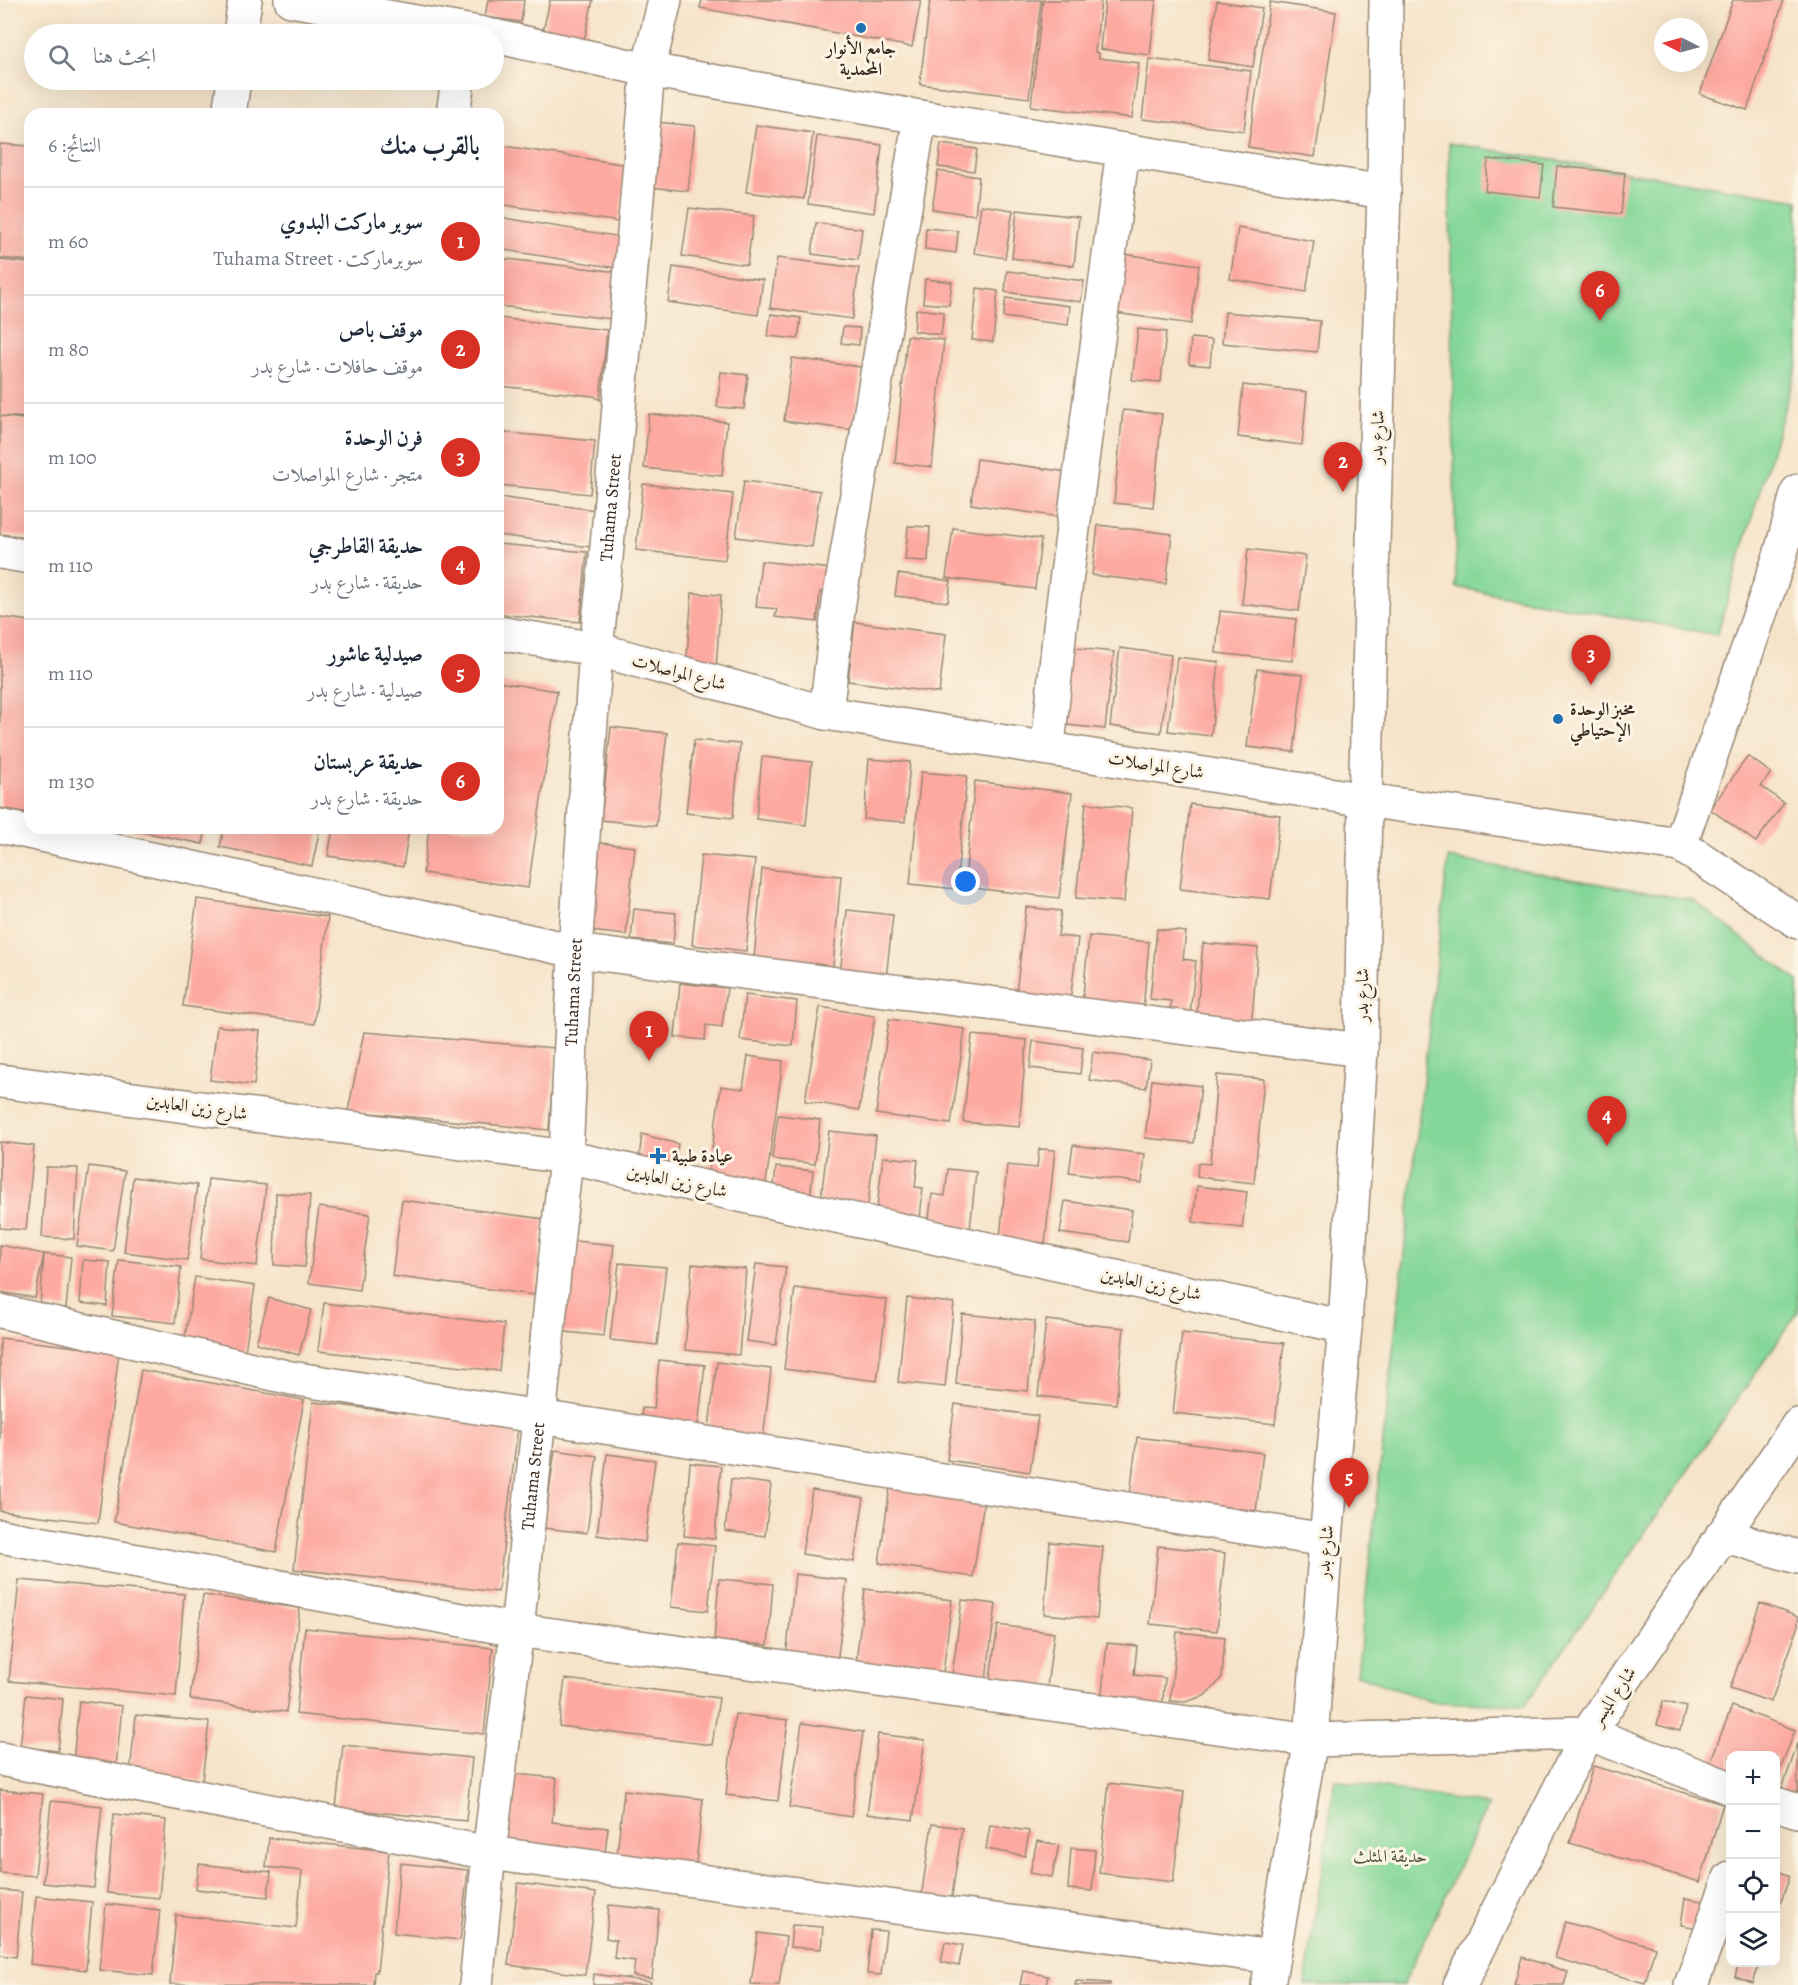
<!DOCTYPE html>
<html lang="ar">
<head>
<meta charset="utf-8">
<style>
	:root { --surface:#fff; --page:#f6f6f7; --text:#1f2937; --muted:#747a83; --line:#e0e1e3; --accent:#d93025 }
	body { margin:0; font-family:Alegreya,Amiri,serif; background:var(--page); color:var(--text); direction:rtl }
	.controls { position:absolute; right:18px; bottom:18px; display:grid; overflow:hidden; border-radius:12px; box-shadow:0 6px 24px #0002 }
	.controls button { width:54px; height:54px; display:grid; place-items:center; padding:0; border:0; border-bottom:2px solid var(--line); background:var(--surface); color:var(--text); font:30px sans-serif }
	.compass { position:absolute; left:1654px; top:18px; width:54px; height:54px; border-radius:50%; background:var(--surface); box-shadow:0 6px 24px #0002; rotate:276deg }
	.you { position:absolute; left:966px; top:882px; width:21px; height:21px; margin:-15px; border:4px solid #fff; border-radius:50%; background:#1a73e8; box-shadow:0 0 0 9px #1a73e833 }
	.badge { display:grid; place-items:center; width:39px; height:39px; border-radius:50%; background:var(--accent); color:#fff; font-size:20px; font-weight:700 }
	.pin { position:absolute; translate:-50% -50px; filter:drop-shadow(0 2px 3px #0008) }
	.pin::after { content:''; position:absolute; top:32px; width:21px; height:18px; background:inherit; clip-path:polygon(0 0,100% 0,50% 100%) }
	.list { margin:0; padding:0; list-style:none }
	h2 { display:flex; justify-content:space-between; align-items:center; height:78px; margin:0; padding:0 24px; font-size:26px }
	h2 small { font-size:20px; font-weight:400; color:var(--muted) }
	.list li { display:grid; grid-template-columns:39px 1fr auto; gap:18px; align-items:center; box-sizing:border-box; height:108px; padding:0 24px; border-top:2px solid var(--line) }
	.list b { display:block; font-size:22px; white-space:nowrap }
	.list p { margin:0; font-size:20px; white-space:nowrap; color:var(--muted) }
	.list em { font-size:20px; font-style:normal; color:var(--muted) }
	.icon { flex:none; width:33px; height:33px; fill:none; stroke:currentColor; stroke-width:2; stroke-linecap:round; stroke-linejoin:round }
	.map { position:relative; flex:none; width:1798px; height:1985px; overflow:hidden; direction:ltr }
	.search { position:absolute; background:var(--surface); box-shadow:0 6px 24px #0002; left:24px; top:24px; width:480px; height:66px; display:flex; align-items:center; gap:15px; box-sizing:border-box; padding:0 21px; border-radius:33px; color:var(--muted); font-size:22px }
	.panel { position:absolute; background:var(--surface); box-shadow:0 6px 24px #0002; left:24px; top:108px; width:480px; height:726px; border-radius:18px; direction:rtl }
	.map>svg:first-child { display:block }
	.green { fill:#85d799; stroke:#60805c; stroke-width:1.5 }
	.building { fill:#fda9a0 }
	.lines { fill:none; stroke-linecap:round; stroke-linejoin:round }
	.street-casing { stroke:#988774; stroke-width:36 }
	.secondary-casing { stroke:#988774; stroke-width:36 }
	.street { stroke:#fff; stroke-width:33 }
	.secondary { stroke:#fff; stroke-width:33 }
	.poi-dot { fill:#1f6fb2; stroke:#fcf5e5; stroke-width:2 }
	.labels { text-anchor:middle; stroke-width:6; stroke-linejoin:round; paint-order:stroke }
	.poi-label { font-size:18px; font-weight:bold; fill:#3b2a1e; stroke:#fcf5e5; text-anchor:start }
	.street-label { font-size:18px; fill:#3b2a1e; stroke:#fcf5e5 }
	.park-label { font-size:18px; fill:#4e553d; stroke:#fcf5e5 }
</style>
</head>
<body>
<div class="map">
<svg width="1798" height="1985" viewBox="0 0 1798 1985">
	<rect width="100%" height="100%" fill="#fcf5e5"/>
	<filter id="ink" filterUnits="userSpaceOnUse"><feTurbulence type="fractalNoise" baseFrequency=".0167" numOctaves="2"/><feDisplacementMap in="SourceGraphic" scale="12" xChannelSelector="R" yChannelSelector="G"/><feConvolveMatrix kernelMatrix="1 2 1 2 8 2 1 2 1" color-interpolation-filters="sRGB"/></filter>
	<filter id="wash" filterUnits="userSpaceOnUse"><feTurbulence type="fractalNoise" baseFrequency=".008" numOctaves="4" result="noise"/><feDisplacementMap in="SourceGraphic" scale="24" xChannelSelector="R" yChannelSelector="G"/><feGaussianBlur stdDeviation="1.35" result="paint"/><feColorMatrix in="noise" values="0 0 0 0 0 0 0 0 0 0 0 0 0 0 0 0 0 1.4 0 .05"/><feComposite in="paint" operator="in"/></filter>
	<g filter="url(#wash)">
		<rect width="100%" height="100%" fill="#f6e4ca"/>
		<path class="green" d="M1449,143l349,57v163l-81,272 -261,-48z
			M1448,858l245,42 105,81v331l-273,393 -93,-3 -75,-27z
			M1335,1780l153,25 -85,180h-98z"/>
		<g id="blocks">
			<path class="building" d="M488,0h36l-3,22 -36,-5z
				M550,0h43l-10,45 -41,-9z
				M702,0h219l-9,47 -212,-39z
				M930,0h111l-12,98 -109,-14z
				M1043,0h58l-6,52 4,1v5l40,5 -7,55 -101,-12z
				M1105,0h51l-6,55 -50,-6z
				M1733,0h51l-37,110 -47,-16z
				M1217,1l45,7 -9,59 -45,-7z
				M1270,2l66,10 -21,145 -67,-10z
				M1149,59l102,12 -7,60 -102,-12z
				M656,122l39,4 -7,65 -39,-4z
				M756,125l57,8 -9,66 -58,-7z
				M817,136l65,9 -8,68 -66,-9z
				M0,144l30,2v115l-30,-3z
				M941,144l36,5 -3,22 -36,-4z
				M498,145l129,20 -8,57 -121,-18z
				M1488,159l56,6 -4,32 -55,-6z
				M1557,166l68,7 -4,41 -68,-7z
				M938,171l41,6 -4,38 -43,-6z
				M981,205l32,5 -8,48 -31,-5z
				M689,208l65,8 -7,49 -65,-9z
				M1017,210l62,7 -5,49 -62,-8z
				M498,217l130,21 -5,31 -125,-20z
				M816,223l46,6 -4,31 -46,-6z
				M926,228l32,3 -2,22 -31,-4z
				M1238,228l76,13 -8,51 -76,-13z
				M1117,253l82,12 -8,59 -82,-12z
				M498,258l120,14 -6,47 -114,-13z
				M777,258l82,10 -7,51 -82,-11z
				M0,260l30,3v155l-30,-2z
				M673,267l90,13 -5,35 -90,-13z
				M1007,271l77,10 -3,21 -76,-10z
				M925,279l27,3 -3,23 -26,-2z
				M977,288l21,3 -5,51 -21,-2z
				M1006,298l64,8 -2,19 -65,-8z
				M916,309l28,3 -3,23 -27,-4z
				M1225,312l95,9 -3,31 -95,-9z
				M771,314l30,4 -3,21 -30,-3z
				M498,318l109,12 -7,70 -6,-4 -96,-10z
				M843,327l17,1 -1,17 -18,-2z
				M1138,329l28,3 -5,50 -29,-2z
				M907,336l37,4 -12,127 -37,-4z
				M1191,338l21,2 -2,26 -21,-2z
				M792,358l69,9 -8,63 -69,-9z
				M721,372l27,3 -4,34 -27,-2z
				M1243,385l64,7 -5,53 -64,-8z
				M1123,410l39,4 -9,93 -39,-4z
				M649,414l78,8 -5,54 -78,-8z
				M0,416l30,4v117l-30,-3z
				M498,432l97,9 -5,53 -92,-9z
				M977,459l90,13 -7,45 -89,-13z
				M744,481l76,10 -8,56 -76,-10z
				M643,484l90,10 -8,66 -89,-10z
				M498,497l97,13 -5,37 -92,-12z
				M1098,525l74,9 -6,50 -74,-9z
				M908,526l22,1 -2,34 -23,-1z
				M953,528l88,11 -6,50 -89,-11z
				M498,544l89,8 -7,70 -82,-8z
				M1248,549l58,7 -7,55 -57,-7z
				M761,561l79,9 -3,24 -17,-2 -3,30 -42,-5 2,-8 -21,-2z
				M898,574l53,7 -3,21 -53,-6z
				M692,593l29,2 -5,75 -30,-3z
				M1220,611l76,8 -4,42 -76,-8z
				M0,617l30,4v192l-30,-5z
				M855,622l91,12 -7,59 -91,-12z
				M1066,647l48,5 -9,77 -48,-5z
				M1120,648l51,7 -10,78 -51,-7z
				M1177,657l42,5 -8,74 -43,-5z
				M1257,669l46,6 -9,77 -47,-5z
				M498,682l59,9 -29,197 -105,-15 6,-45h69z
				M611,727l56,6 -11,93 -55,-6z
				M694,740l46,4 -7,74 -47,-5z
				M1748,756l23,17 -10,13 23,17 -28,39 -46,-33z
				M762,757l50,5 -6,63 -50,-6z
				M869,759l41,3 -5,60 -41,-3z
				M921,772l46,4 -11,113 -46,-5z
				M975,781l97,12 -13,105 -95,-11z
				M1086,803l46,5 -8,94 -48,-4z
				M1190,804l90,11 -10,84 -90,-10z
				M123,828h83l-3,16z
				M224,828h96l-8,38 -92,-19z
				M333,828h76l-6,39 -75,-11z
				M591,842l44,5 -9,88 -45,-5z
				M701,855l54,5 -9,91 -54,-6z
				M762,869l79,7 -8,90 -79,-7z
				M197,899l131,18 -14,107 -131,-18z
				M1026,907l35,4 -3,25 20,2 -9,72 -54,-7z
				M634,909l42,4 -3,31 -42,-4z
				M847,910l46,5 -7,64 -46,-5z
				M1157,929l29,3 -3,27 13,2 -7,61 -20,-3 2,-18 -21,-2z
				M1089,936l60,6 -6,68 -61,-6z
				M1203,943l55,5 -7,81 -55,-5z
				M680,983l47,5 -5,39 -16,-2 -1,15 -30,-3z
				M745,995l52,6 -4,45 -53,-6z
				M820,1007l55,9 -16,94 -54,-9z
				M889,1019l76,10 -14,95 -75,-10z
				M217,1026l43,5 -6,54 -44,-5z
				M364,1032l191,16 -6,82 -201,-19z
				M972,1035l55,5 -8,87 -56,-5z
				M1033,1041l50,7 -3,26 -50,-6z
				M1093,1052l57,8 -4,28 -57,-8z
				M748,1056l35,5 -20,143 -58,-8 16,-110 22,3z
				M1217,1075l47,4 -10,104 -57,-6 1,-14 12,1z
				M1152,1080l49,6 -7,57 -49,-5z
				M778,1115l42,5 -5,44 -43,-5z
				M829,1131l47,5 -10,85 -47,-5z
				M642,1134l36,10 -4,28 -36,-5z
				M0,1142l34,4 -8,84 -26,-2z
				M1073,1145l72,9 -3,29 -73,-10z
				M1039,1149l16,1 -10,93 -45,-5 7,-73 30,3z
				M883,1157l35,3 -3,27 8,1 -4,41 -44,-5z
				M89,1166l36,5 -12,80 -36,-5z
				M46,1167l32,1 -4,71 -32,-2z
				M776,1167l37,4 -5,48 -37,-4z
				M948,1169l28,3 -6,58 -42,-4 4,-32 13,2z
				M133,1177l64,8 -10,75 -63,-8z
				M208,1179l58,6 -9,81 -57,-7z
				M1197,1186l50,6 -5,36 -49,-6z
				M276,1193l34,2 -5,72 -31,-2z
				M402,1200l142,19 -10,76 -142,-19z
				M1065,1201l67,9 -4,32 -68,-9z
				M319,1207l51,7 -11,76 -50,-7z
				M566,1240l48,5 -10,91 -48,-5z
				M0,1245l44,9 -9,44 -35,-6z
				M44,1254l27,3 -5,51 -26,-2z
				M83,1260l27,2 -3,44 -27,-3z
				M119,1260l62,7 -6,56 -63,-7z
				M619,1263l47,4 -9,78 -47,-5z
				M692,1264l54,5 -7,86 -54,-5z
				M756,1264l30,3 -10,78 -30,-4z
				M195,1277l60,9 -11,72 -61,-9z
				M795,1288l92,12 -10,81 -93,-12z
				M269,1298l42,12 -12,45 -43,-12z
				M907,1298l47,5 -9,84 -47,-5z
				M324,1303l180,21 -5,47 -181,-20z
				M962,1314l73,7 -7,70 -72,-7z
				M1046,1320l78,8 -8,76 -78,-8z
				M1182,1333l102,10 -9,81 -102,-11z
				M0,1338l119,14 -21,171 -98,-12z
				M659,1360l46,5 -8,70 -57,-7 2,-20 12,1z
				M717,1362l54,7 -8,72 -55,-6z
				M141,1370l163,30 -28,152 -162,-30z
				M313,1402l205,24 -20,166 -204,-23z
				M955,1404l83,12 -8,56 -83,-12z
				M1137,1437l126,16 -7,58 -126,-17z
				M555,1450l42,6 -10,77 -43,-5z
				M607,1454l48,6 -10,82 -48,-7z
				M690,1463l31,3 -6,73 -31,-3z
				M731,1479l40,5 -6,52 -40,-5z
				M890,1487l94,14 -11,76 -94,-14z
				M812,1490l52,8 -10,64 -52,-8z
				M678,1542l37,4 -7,65 -37,-4z
				M1050,1542l53,5 -6,72 -53,-5z
				M1158,1546l67,7 -8,78 -67,-7z
				M795,1574l52,6 -10,84 -51,-6z
				M719,1579l54,5 -5,61 -54,-4z
				M19,1580l165,14 -8,102 -167,-15z
				M865,1589l87,11 -9,73 -87,-11z
				M203,1595l97,13 -14,104 -96,-13z
				M962,1600l34,4 -10,76 -34,-4z
				M1760,1603l38,14v11l-27,74 -41,-14z
				M998,1625l56,8 -7,54 -58,-3z
				M305,1628l188,20 -9,86 -188,-20z
				M1177,1632l48,5 -3,40 -6,8 -12,11 -19,6 -15,-1z
				M1107,1643l30,3 -3,29 31,3 -3,30 -61,-6z
				M565,1679l154,19 -7,47 -153,-19z
				M26,1695l37,4 -5,52 -38,-4z
				M79,1701l43,5 -6,61 -43,-4z
				M1663,1701l23,6 -6,24 -23,-6z
				M1732,1706l63,24 -19,51v-25h-46v21l-22,-9z
				M735,1714l53,6 -10,81 -52,-6z
				M136,1715l73,7 -7,59 -72,-8z
				M802,1723l61,9 -12,85 -62,-10z
				M878,1734l47,6 -12,80 -46,-6z
				M1798,1743v55l-17,-6z
				M343,1745l129,13 -6,63 -130,-13z
				M1593,1766l130,38 -23,78 -130,-39z
				M514,1774l43,4 -5,44 56,6 -4,32 -98,-11z
				M1109,1783l75,9 -11,90 -74,-9z
				M0,1790l43,4 -8,82 -35,-3z
				M624,1790l79,9 -8,73 -79,-9z
				M51,1801l51,5 -8,82 -51,-5z
				M114,1814l52,6 -7,78 -52,-5z
				M932,1824l30,4 -11,74 -30,-4z
				M990,1825l39,6 -4,25 -39,-7z
				M269,1838l120,13 -12,121h-3l-1,13 -203,-1 6,-69 120,13 6,-57 -36,-4z
				M1037,1841l22,4 -7,32 -22,-4z
				M1071,1848l24,2 -3,41 -24,-2z
				M400,1863l68,7 -8,70 -66,-7z
				M199,1864l72,8 -3,25 -72,-8z
				M1776,1870l14,6 -14,40z
				M518,1883l78,10 -11,82 -77,-10z
				M0,1890l22,2 -6,65 -16,-2z
				M36,1896l56,6 -6,68 -56,-6z
				M1685,1898l17,3 -4,27 -17,-3z
				M106,1904l54,6 -7,65 -54,-5z
				M609,1905l50,5 -7,69 -19,-3 2,-15 -21,-3 2,-18 -10,-2z
				M1565,1922l90,25 -10,36 -90,-25z
				M792,1925l31,2 -2,22 -31,-2z
				M871,1930l15,1 -5,44 -14,-1z
				M758,1933l28,4 -7,48 -28,-1z
				M945,1942l18,3 -4,21 -18,-4z
				M1522,1957l46,15 -4,13h-50z
				M1739,1962h21l-7,21 -18,-6z
				M1023,1971l25,5 -2,9h-26z
				M594,1974l57,8 -1,3h-57z
				M1076,1981l34,2v2h-35z"/>
		</g>
	</g>
	<g filter="url(#ink)">
		<use href="#blocks" fill-opacity="0" stroke="#988774" stroke-width="1.5"/>
		<g class="lines">
			<g class="street-casing">
				<g id="street">
					<path d="M291,0l193,34"/>
					<path d="M240,34l5,-34"/>
					<path d="M494,36l154,34 272,47 464,75"/>
					<path d="M229,114l5,-34"/>
					<path d="M453,114l5,-34"/>
					<path d="M0,552l30,5"/>
					<path d="M498,633l98,16 230,64 539,87 315,45 118,77"/>
					<path d="M826,713l13,-111 81,-485"/>
					<path d="M1048,747l12,-120 63,-477"/>
					<path d="M0,826l575,125 786,99"/>
					<path d="M1680,845l100,-289 18,-65"/>
					<path d="M0,1081l566,76 779,170"/>
					<path d="M0,1311l291,67 1035,162"/>
					<path d="M1722,1535l76,22"/>
					<path d="M0,1536l517,94 794,110 277,-7 142,55"/>
					<path d="M0,1759l489,94 784,104"/>
					<path d="M1776,1804l22,7"/>
					<path id="s1" d="M476,1985l13,-132 28,-223 49,-473 9,-206 21,-302 10,-91 42,-488 17,-70"/>
					<path d="M1691,1985l39,-107"/>
				</g>
			</g>
			<g class="secondary-casing">
				<path id="secondary" d="M1268,1985l43,-245 15,-200 19,-213 16,-277 4,-250 19,-608 2,-192
					M1460,1985l128,-252 210,-308"/>
			</g>
			<use href="#street" class="street"/>
			<use href="#secondary" class="secondary"/>
		</g>
	</g>
	<g class="poi-dot">
		<circle cx="861" cy="28" r="6"/>
		<circle cx="1558" cy="719" r="6"/>
		<path d="M655 1147h6v6h6v6h-6v6h-6v-6h-6v-6h6z"/>
	</g>
	<g class="labels">
		<g class="poi-label">
			<text x="861" y="54" text-anchor="middle">جامع الأنوار<tspan x="861" dy="21">المحمدية</tspan></text>
			<text x="1570" y="715">مخبز الوحدة<tspan x="1570" dy="21">الإحتياطي</tspan></text>
			<text x="672" y="1162">عيادة طبية</text>
		</g>
		<g class="street-label">
			<text transform="translate(1377 437) rotate(-88)" y="6">شارع بدر</text>
			<text dy="6" stroke="none"><textPath href="#s1" startOffset="1484">Tuhama Street</textPath></text>
			<text transform="translate(679 672) rotate(15)" y="6">شارع المواصلات</text>
			<text transform="translate(1156 765) rotate(9)" y="6">شارع المواصلات</text>
			<text dy="6" stroke="none"><textPath href="#s1" startOffset="998">Tuhama Street</textPath></text>
			<text transform="translate(1362 995) rotate(-89)" y="6">شارع بدر</text>
			<text transform="translate(197 1107) rotate(8)" y="6">شارع زين العابدين</text>
			<text transform="translate(677 1181) rotate(12)" y="6">شارع زين العابدين</text>
			<text transform="translate(1151 1284) rotate(12)" y="6">شارع زين العابدين</text>
			<text dy="6" stroke="none"><textPath href="#s1" startOffset="512">Tuhama Street</textPath></text>
			<text transform="translate(1325 1552) rotate(-85)" y="6">شارع بدر</text>
			<text transform="translate(1613 1696) rotate(-56)" y="6">شارع الميسر</text>
		</g>
		<g class="park-label">
			<text x="1390" y="1862">حديقة المثلث</text>
		</g>
	</g>
</svg>
<div class="controls">
<button>+</button>
<button>−</button>
<button><svg class="icon" aria-label="locate" viewBox="0 0 24 24"><circle cx="12" cy="12" r="6"/><path d="M12 2v4M12 18v4M2 12h4M18 12h4"/></svg></button>
<button><svg class="icon" aria-label="layers" viewBox="0 0 24 24"><path d="M12 4l9 5-9 5-9-5zM3 14l9 5 9-5"/></svg></button>
</div>
<svg class="compass" viewBox="-18 -18 36 36"><path d="M0-13l5 13h-10z" fill="#e53935"/><path d="M0 13l5-13h-10z" fill="#747a83"/></svg>
<div class="you"></div>
<div class="pin badge" style="left:649px;top:1061px">1</div>
<div class="pin badge" style="left:1343px;top:492px">2</div>
<div class="pin badge" style="left:1591px;top:685px">3</div>
<div class="pin badge" style="left:1607px;top:1146px">4</div>
<div class="pin badge" style="left:1349px;top:1508px">5</div>
<div class="pin badge" style="left:1600px;top:321px">6</div>
<div class="search"><svg class="icon" aria-label="search" viewBox="0 0 24 24"><circle cx="10" cy="10" r="6"/><path d="M15 15l6 6"/></svg>ابحث هنا</div>
<section class="panel">
<h2>بالقرب منك<small>النتائج: 6</small></h2>
<ul class="list">
<li><span class="badge">1</span><div><b>سوبر ماركت البدوي</b><p>سوبرماركت · Tuhama Street</p></div><em>60 m</em></li>
<li><span class="badge">2</span><div><b>موقف باص</b><p>موقف حافلات · شارع بدر</p></div><em>80 m</em></li>
<li><span class="badge">3</span><div><b>فرن الوحدة</b><p>متجر · شارع المواصلات</p></div><em>100 m</em></li>
<li><span class="badge">4</span><div><b>حديقة القاطرجي</b><p>حديقة · شارع بدر</p></div><em>110 m</em></li>
<li><span class="badge">5</span><div><b>صيدلية عاشور</b><p>صيدلية · شارع بدر</p></div><em>110 m</em></li>
<li><span class="badge">6</span><div><b>حديقة عربستان</b><p>حديقة · شارع بدر</p></div><em>130 m</em></li>
</ul>
</section>
</div>
</body>
</html>
